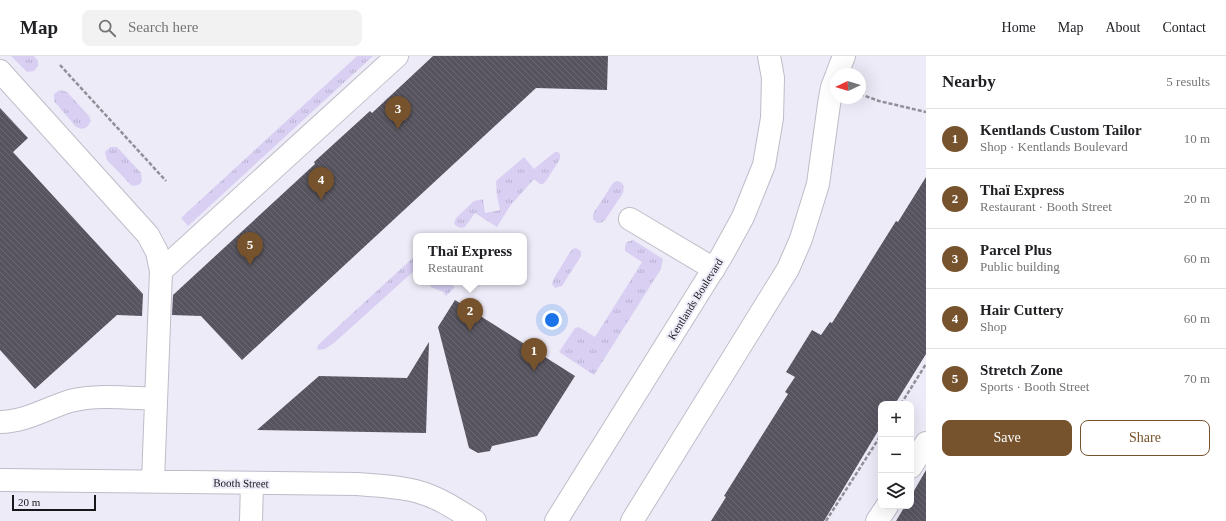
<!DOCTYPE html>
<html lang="en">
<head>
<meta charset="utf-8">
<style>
	:root { --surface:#fff; --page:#f2f2f2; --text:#202124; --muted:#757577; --line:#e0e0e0; --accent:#76532c }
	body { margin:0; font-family:"Times New Roman",serif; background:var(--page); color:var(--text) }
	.controls { position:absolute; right:12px; bottom:12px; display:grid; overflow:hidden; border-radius:8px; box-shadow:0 4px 16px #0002 }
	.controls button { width:36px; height:36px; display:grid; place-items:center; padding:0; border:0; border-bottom:1px solid var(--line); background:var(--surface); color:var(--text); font:20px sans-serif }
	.compass { position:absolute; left:830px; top:12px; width:36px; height:36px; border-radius:50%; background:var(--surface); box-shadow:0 4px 16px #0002; rotate:266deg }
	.scale { position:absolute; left:12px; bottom:10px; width:84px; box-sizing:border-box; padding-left:4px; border:2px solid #17161a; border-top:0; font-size:11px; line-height:14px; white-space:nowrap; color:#17161a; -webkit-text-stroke:3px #eeebf8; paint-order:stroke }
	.you { position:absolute; left:552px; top:264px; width:14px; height:14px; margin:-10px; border:3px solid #fff; border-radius:50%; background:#1a73e8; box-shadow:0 0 0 6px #1a73e833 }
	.badge { display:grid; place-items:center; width:26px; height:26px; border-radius:50%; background:var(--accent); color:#fff; font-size:13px; font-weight:700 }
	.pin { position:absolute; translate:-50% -33px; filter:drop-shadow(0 1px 2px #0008) }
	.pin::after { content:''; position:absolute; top:21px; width:14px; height:12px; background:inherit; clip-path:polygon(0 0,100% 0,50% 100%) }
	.popup { position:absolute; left:413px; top:177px; width:114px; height:52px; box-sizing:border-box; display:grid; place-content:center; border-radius:8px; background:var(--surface); filter:drop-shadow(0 1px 3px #0005); font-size:13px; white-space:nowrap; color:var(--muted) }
	.popup b { font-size:15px; color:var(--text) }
	.popup::after { content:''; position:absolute; left:50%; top:100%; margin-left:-8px; border:8px solid transparent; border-top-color:var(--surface) }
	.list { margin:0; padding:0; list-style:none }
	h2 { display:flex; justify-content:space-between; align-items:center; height:52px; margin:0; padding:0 16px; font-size:17px }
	h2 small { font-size:13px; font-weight:400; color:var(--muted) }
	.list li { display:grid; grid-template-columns:26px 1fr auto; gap:12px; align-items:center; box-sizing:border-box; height:60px; padding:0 16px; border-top:1px solid var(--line) }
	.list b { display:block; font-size:15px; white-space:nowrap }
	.list p { margin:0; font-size:13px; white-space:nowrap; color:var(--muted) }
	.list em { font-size:13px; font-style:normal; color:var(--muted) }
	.actions { display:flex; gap:8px; padding:12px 16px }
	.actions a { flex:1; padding:9px 0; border:1px solid var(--accent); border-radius:8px; text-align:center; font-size:14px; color:var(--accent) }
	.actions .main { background:var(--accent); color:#fff }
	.icon { flex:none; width:22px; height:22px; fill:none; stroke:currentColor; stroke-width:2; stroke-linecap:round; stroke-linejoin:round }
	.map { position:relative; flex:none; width:926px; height:465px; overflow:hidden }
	header { display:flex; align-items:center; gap:24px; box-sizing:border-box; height:56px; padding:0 20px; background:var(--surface); border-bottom:1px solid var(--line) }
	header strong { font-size:19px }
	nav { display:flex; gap:22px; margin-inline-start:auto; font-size:14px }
	.search { width:280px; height:36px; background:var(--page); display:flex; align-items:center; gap:10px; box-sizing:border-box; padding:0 14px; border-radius:8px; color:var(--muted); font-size:15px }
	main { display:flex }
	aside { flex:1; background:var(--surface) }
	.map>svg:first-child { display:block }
	.grass { fill:url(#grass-tufts) }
	.building { fill:url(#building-back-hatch) }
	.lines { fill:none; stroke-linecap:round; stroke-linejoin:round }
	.minor-casing { stroke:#bfbcc8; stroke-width:24 }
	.path { stroke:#918f98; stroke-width:2.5; stroke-dasharray:4 2; stroke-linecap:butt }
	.minor { stroke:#fff; stroke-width:22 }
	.labels { text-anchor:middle; stroke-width:4; stroke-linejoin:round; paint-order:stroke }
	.street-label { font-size:11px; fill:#17161a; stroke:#eeebf8 }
</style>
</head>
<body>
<header>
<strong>Map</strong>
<div class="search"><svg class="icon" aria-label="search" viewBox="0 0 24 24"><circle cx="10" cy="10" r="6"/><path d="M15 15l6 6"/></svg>Search here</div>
<nav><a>Home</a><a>Map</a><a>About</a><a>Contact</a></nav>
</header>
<main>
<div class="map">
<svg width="926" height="465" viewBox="0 0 926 465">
	<defs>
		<pattern id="grass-tufts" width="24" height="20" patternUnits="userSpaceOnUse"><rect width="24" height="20" fill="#d8cff3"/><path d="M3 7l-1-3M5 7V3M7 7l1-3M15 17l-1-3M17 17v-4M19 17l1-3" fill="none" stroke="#b9b1d0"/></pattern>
		<pattern id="building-back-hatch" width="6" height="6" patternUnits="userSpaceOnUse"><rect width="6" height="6" fill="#57545f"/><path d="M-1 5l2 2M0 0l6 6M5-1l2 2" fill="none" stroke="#6b6871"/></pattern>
	</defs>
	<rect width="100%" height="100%" fill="#eeebf8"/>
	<path class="grass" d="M11,0h23l4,5v5l-4,5 -7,1z
		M357,0h16l-185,170 -7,-8 1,-1z
		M60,34l7,2 22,24 2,5 -4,6 -5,2 -6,-2 -22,-26v-7z
		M110,91h7l1,1 23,25 1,8c-2,4 -7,6 -11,4l-24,-25 -2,-8z
		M555,96h3l2,2v5l-14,22 -3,3h-3l-6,-5 -24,27 -13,21 -22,-14 -10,14 -4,1 -5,-2 -2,-3 2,-5 18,-17 9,-2 2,14 15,-3 -3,-14 -1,-15 28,-24 10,12z
		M616,125l5,1 3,4 -1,7 -18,27 -4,3h-4l-4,-4v-5l20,-31z
		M633,184l30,19 -2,10 -67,106 -35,-23 16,-24 4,-1 16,10 47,-75 -17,-11v-5l2,-4z
		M576,192l5,3v5l-19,30 -7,2 -3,-4 1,-4 17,-28 3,-3z
		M416,199v14l-82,74 -9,6 -7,1 -1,-2 1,-3z
		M429,226h19l7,5 -9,9 -3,-4 -12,-5z"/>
	<path class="building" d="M433,0h175l-1,34 -71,-2 -294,272 -41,-44 -29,-1 1,-20 142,-131 -1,-2 56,-51 2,2z
		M0,52l28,30 -15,14 130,142 -1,22 -25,-1 -82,74 -35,-39z
		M926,121v177l-31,50h-14v22l-57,95h-113l15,-24 -2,-1 64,-102 -3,-2 10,-15 -9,-5 26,-42 9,5 9,-13 2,1 64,-102 2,1z
		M455,244l120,76 -38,60 -45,10 -2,5 -12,2 -9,-5 -31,-121z
		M429,286l-3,91 -169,-3 62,-54 88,2z
		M926,414v51h-30l9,-15h6v-10z"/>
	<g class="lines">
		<g class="minor-casing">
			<path id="minor" d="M0,15l148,164 9,17 4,19 -8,210
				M837,18l7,-18
				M630,163l84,50
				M161,215l236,-215
				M0,366c25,0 47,-14 70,-21 28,-7 58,-3 86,-2
				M911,411l15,-24
				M0,424l357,4c21,2 42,2 62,8 21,6 38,18 56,29
				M251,465l1,-38
				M556,465l165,-264 22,-40 21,-52 8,-47 1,-40 -4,-22
				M632,465l156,-252 13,-30 17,-55 11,-80 3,-17 4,-10
				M877,465l10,-15"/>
		</g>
		<path class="path" d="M60,9l106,116
			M860,38l19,7 47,11
			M901,348l25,-40
			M826,465l55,-86"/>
		<use href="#minor" class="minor"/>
	</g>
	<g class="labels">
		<g class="street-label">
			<text transform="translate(695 243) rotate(-58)" y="4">Kentlands Boulevard</text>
			<text transform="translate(241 427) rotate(1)" y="4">Booth Street</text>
		</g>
	</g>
</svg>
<div class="controls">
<button>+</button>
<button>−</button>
<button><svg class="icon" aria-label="layers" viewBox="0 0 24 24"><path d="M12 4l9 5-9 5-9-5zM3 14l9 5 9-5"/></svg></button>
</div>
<svg class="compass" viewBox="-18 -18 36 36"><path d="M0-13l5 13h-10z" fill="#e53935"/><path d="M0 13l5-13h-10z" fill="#757577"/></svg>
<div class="scale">20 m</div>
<div class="you"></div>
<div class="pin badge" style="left:534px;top:315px">1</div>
<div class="pin badge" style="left:470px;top:275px">2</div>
<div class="popup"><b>Thaï Express</b>Restaurant</div>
<div class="pin badge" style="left:398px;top:73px">3</div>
<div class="pin badge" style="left:321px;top:144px">4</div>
<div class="pin badge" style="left:250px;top:209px">5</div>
</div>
<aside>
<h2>Nearby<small>5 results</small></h2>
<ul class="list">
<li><span class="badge">1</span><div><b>Kentlands Custom Tailor</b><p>Shop · Kentlands Boulevard</p></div><em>10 m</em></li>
<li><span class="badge">2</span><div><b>Thaï Express</b><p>Restaurant · Booth Street</p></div><em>20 m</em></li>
<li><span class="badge">3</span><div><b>Parcel Plus</b><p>Public building</p></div><em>60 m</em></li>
<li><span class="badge">4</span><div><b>Hair Cuttery</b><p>Shop</p></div><em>60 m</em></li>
<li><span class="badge">5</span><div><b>Stretch Zone</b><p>Sports · Booth Street</p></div><em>70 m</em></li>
</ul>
<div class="actions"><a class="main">Save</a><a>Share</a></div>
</aside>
</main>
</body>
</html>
